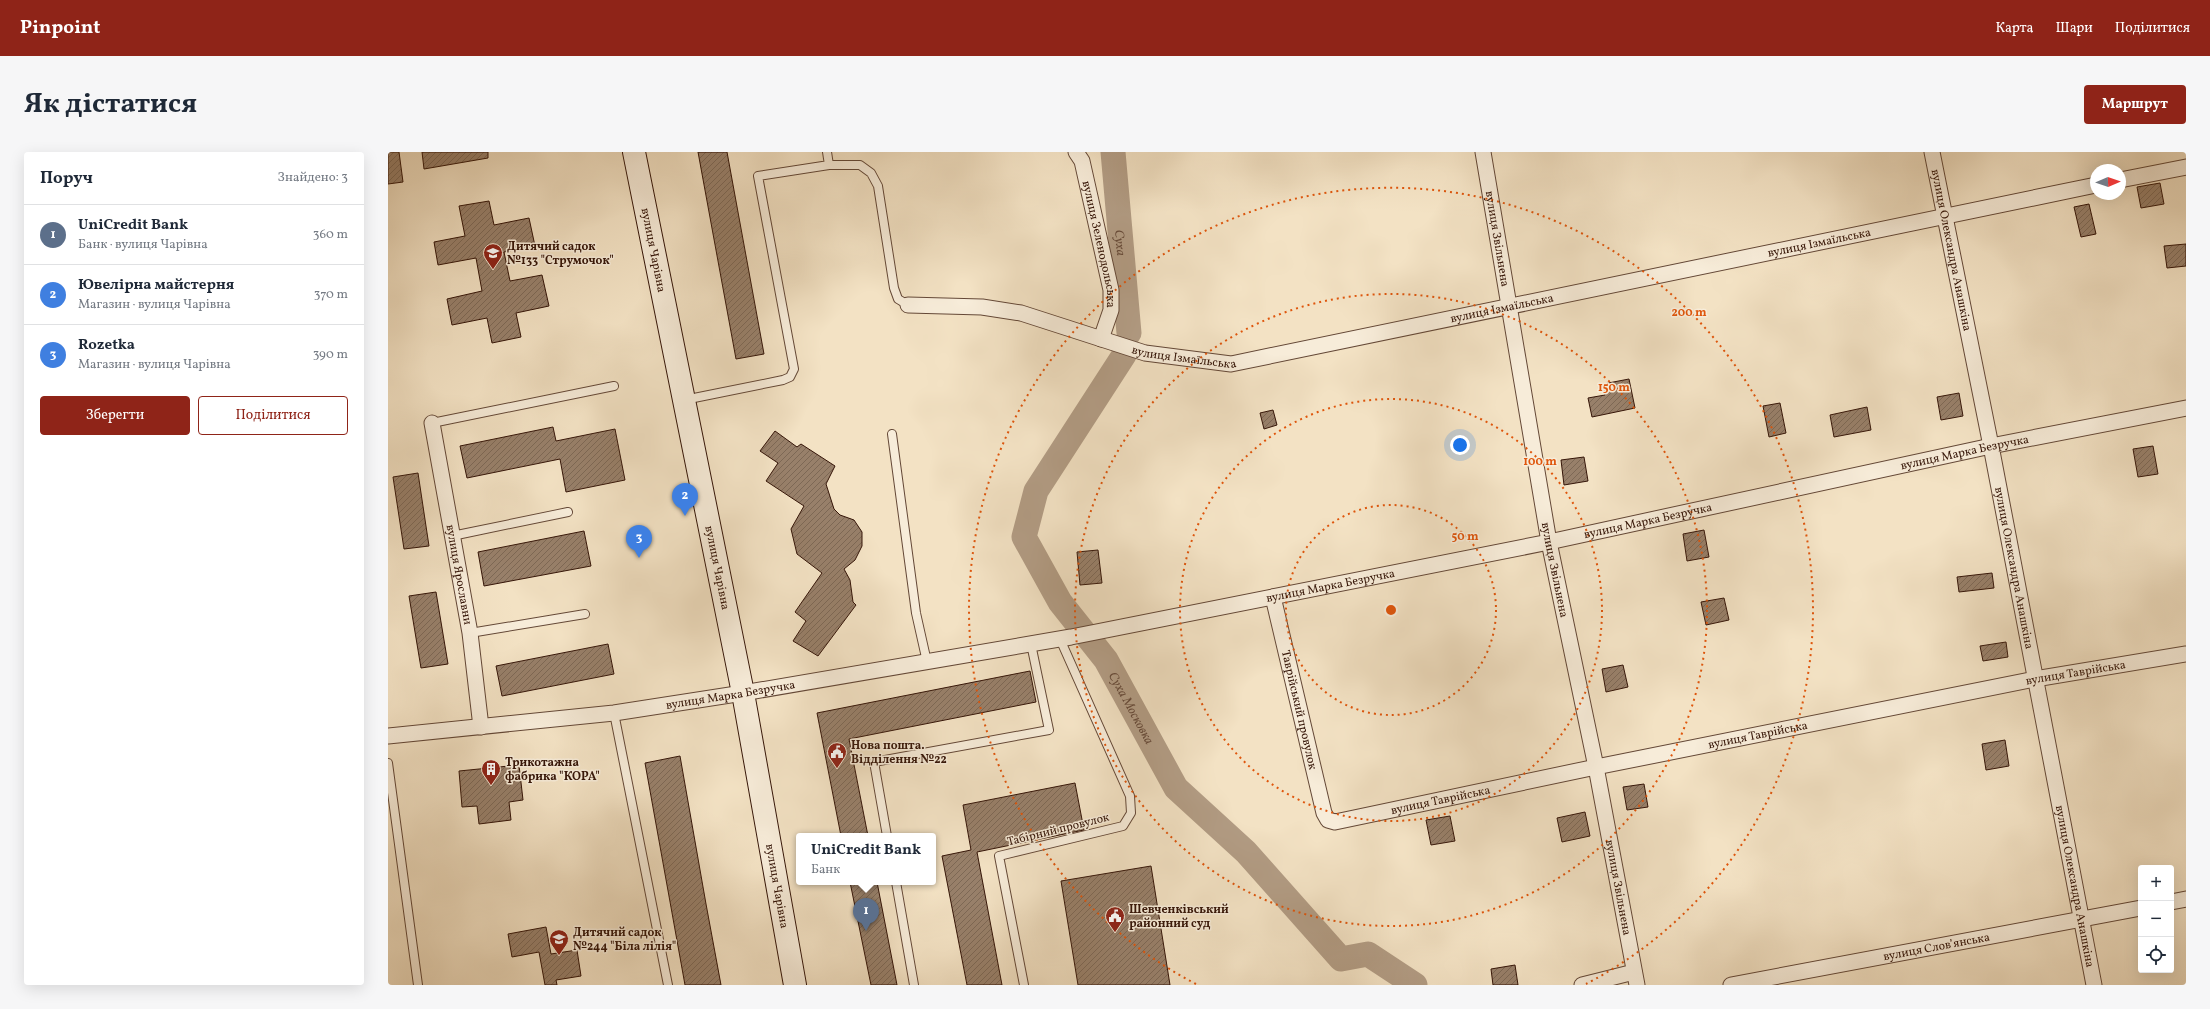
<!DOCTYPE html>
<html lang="uk">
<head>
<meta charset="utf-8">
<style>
	:root { --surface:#fff; --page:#f6f6f7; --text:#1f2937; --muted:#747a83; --line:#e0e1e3; --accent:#8f2418 }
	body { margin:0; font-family:Vollkorn,serif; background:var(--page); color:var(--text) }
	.controls { position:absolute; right:12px; bottom:12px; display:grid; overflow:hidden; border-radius:4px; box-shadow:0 4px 16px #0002 }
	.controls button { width:36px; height:36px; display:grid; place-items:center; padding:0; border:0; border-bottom:1px solid var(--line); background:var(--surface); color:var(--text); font:20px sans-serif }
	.compass { position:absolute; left:1702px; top:12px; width:36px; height:36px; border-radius:50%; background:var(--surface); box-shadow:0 4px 16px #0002; rotate:88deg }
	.you { position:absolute; left:1072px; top:293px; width:14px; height:14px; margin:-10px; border:3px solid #fff; border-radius:50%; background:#1a73e8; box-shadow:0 0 0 6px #1a73e833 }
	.badge { display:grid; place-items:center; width:26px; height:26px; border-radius:50%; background:var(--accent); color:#fff; font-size:13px; font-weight:700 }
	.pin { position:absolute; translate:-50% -33px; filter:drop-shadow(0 1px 2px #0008) }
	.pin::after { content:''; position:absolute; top:21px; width:14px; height:12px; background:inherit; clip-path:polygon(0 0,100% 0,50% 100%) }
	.popup { position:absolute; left:408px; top:681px; width:140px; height:52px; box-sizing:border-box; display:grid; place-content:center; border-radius:4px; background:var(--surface); filter:drop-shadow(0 1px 3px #0005); font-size:13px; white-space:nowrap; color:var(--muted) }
	.popup b { font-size:15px; color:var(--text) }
	.popup::after { content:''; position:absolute; left:50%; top:100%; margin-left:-8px; border:8px solid transparent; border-top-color:var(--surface) }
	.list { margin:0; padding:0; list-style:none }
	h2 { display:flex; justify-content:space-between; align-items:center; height:52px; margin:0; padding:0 16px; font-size:17px }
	h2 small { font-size:13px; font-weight:400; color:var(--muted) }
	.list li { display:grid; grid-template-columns:26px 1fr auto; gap:12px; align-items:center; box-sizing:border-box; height:60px; padding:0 16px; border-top:1px solid var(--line) }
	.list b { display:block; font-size:15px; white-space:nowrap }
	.list p { margin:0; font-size:13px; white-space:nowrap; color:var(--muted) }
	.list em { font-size:13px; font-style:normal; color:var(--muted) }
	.actions { display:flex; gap:8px; padding:12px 16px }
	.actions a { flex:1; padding:9px 0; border:1px solid var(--accent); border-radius:4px; text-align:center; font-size:14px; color:var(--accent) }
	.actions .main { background:var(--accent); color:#fff }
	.icon { flex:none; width:22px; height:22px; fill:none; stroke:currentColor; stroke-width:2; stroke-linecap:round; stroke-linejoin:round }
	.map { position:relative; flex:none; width:1798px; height:833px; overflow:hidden; border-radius:4px }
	header { display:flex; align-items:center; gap:24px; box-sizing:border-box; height:56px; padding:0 20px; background:var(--accent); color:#fff }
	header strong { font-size:19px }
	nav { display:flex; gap:22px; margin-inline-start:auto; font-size:14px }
	.intro { display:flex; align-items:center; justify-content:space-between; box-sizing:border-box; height:96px; padding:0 24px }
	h1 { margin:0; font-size:28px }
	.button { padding:10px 18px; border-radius:4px; background:var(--accent); color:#fff; font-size:14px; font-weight:700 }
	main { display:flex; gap:24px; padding:0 24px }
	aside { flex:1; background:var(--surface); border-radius:4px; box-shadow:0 4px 16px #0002 }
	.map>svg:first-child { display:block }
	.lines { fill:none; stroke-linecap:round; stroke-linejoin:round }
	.river { stroke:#b29c84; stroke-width:25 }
	.building { fill:url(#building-hatch); stroke:#351508 }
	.lane-casing { stroke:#644837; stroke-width:10 }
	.street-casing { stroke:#644837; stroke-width:17 }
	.secondary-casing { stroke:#351508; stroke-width:24 }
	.lane { stroke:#f7ecd9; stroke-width:8 }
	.street { stroke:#f7ecd9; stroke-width:15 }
	.secondary { stroke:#f7ecd9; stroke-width:22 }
	.ring { fill:none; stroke:#df560c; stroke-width:2; stroke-dasharray:2 4 }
	.labels { text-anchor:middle; stroke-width:3; stroke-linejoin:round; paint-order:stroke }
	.street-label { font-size:12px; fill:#351508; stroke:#f7ecd9 }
	.poi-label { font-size:12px; font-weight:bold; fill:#351508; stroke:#f7ecd9; text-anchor:start }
	.water-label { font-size:13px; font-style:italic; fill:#674b3a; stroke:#f7ecd9 }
	.centre { fill:#df560c; stroke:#f7ecd9; stroke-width:2 }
	.ring-label { font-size:12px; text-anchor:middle; font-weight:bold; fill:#df560c; stroke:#f7ecd9; stroke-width:3; stroke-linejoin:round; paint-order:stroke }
</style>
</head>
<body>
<header>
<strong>Pinpoint</strong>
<nav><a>Карта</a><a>Шари</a><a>Поділитися</a></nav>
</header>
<div class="intro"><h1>Як дістатися</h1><a class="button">Маршрут</a></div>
<main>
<aside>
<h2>Поруч<small>Знайдено: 3</small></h2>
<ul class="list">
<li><span class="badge" style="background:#5c6f8a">1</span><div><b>UniCredit Bank</b><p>Банк · вулиця Чарівна</p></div><em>360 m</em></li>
<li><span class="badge" style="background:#3f7fe0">2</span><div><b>Ювелірна майстерня</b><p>Магазин · вулиця Чарівна</p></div><em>370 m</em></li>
<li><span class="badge" style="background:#3f7fe0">3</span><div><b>Rozetka</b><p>Магазин · вулиця Чарівна</p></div><em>390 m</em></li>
</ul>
<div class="actions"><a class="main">Зберегти</a><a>Поділитися</a></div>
</aside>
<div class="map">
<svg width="1798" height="833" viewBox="0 0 1798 833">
	<defs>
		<pattern id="building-hatch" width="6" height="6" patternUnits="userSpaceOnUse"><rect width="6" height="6" fill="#98806a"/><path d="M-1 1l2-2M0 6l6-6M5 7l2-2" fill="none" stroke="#7d6855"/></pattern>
	</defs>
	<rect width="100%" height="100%" fill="#f3e2c4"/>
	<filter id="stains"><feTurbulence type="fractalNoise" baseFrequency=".005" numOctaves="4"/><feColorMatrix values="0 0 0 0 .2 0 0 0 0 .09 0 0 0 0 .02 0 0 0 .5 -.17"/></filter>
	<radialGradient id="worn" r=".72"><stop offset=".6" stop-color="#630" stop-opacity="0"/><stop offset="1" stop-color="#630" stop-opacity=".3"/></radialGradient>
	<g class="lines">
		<g class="river">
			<path id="s1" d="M725,0l16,181"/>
			<path id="s2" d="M736,203l-88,136 -12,46 36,65 46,58 70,128 70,64 95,107 27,-5 47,31"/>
		</g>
	</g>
	<path class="building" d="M0,0h11l4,30 -15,2z
		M34,0h66v6l-64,11z
		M310,0h29l37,202 -28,5z
		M1772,31l4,21 -23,4 -4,-21z
		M101,49l5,24 35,-7 6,28 -31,6 6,29 32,-6 7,31 -33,7 5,24 -29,6 -5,-25 -35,7 -5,-26 35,-8 -6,-33 -38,7 -4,-23 31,-6 -6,-30z
		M1701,52l7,30 -15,3 -7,-30z
		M1798,92v22l-19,2 -3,-22z
		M1241,227l6,29 -43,9 -4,-19 17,-3 -2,-11z
		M1571,241l4,23 -22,4 -4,-23z
		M1392,251l6,30 -17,4 -6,-31z
		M1479,255l4,23 -37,7 -4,-22z
		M885,258l4,15 -13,4 -4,-16z
		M165,275l3,14 59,-12 10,51 -59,12 -6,-33 -93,19 -7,-32z
		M387,279l22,16 4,-3 34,22 -9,18 8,25 6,6 14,5 8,12v14l-7,14 -11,9 6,11 3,22 3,3 -38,51 -25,-15 13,-20 -11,-9 27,-39 -25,-19 -6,-25 13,-23 -38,-25 12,-18 -18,-12z
		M1765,294l5,28 -20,3 -5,-28z
		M1196,305l4,24 -24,4 -3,-25z
		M30,321l11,73 -25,3 -11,-72z
		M1316,378l5,27 -22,4 -4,-27z
		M196,379l7,35 -107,20 -6,-34z
		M710,398l4,33 -22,2 -3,-33z
		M1604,421l2,15 -35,4 -2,-15z
		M48,440l12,72 -27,4 -12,-72z
		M1336,446l5,22 -23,5 -5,-23z
		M1618,490l2,15 -25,4 -3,-15z
		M220,492l6,30 -112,22 -6,-30z
		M1235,513l5,22 -22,5 -4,-23z
		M642,519l6,31 -187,37 19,97h-27l-24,-123z
		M1617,588l4,26 -23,4 -4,-26z
		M292,604l26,148 15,81h-36l-40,-222z
		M131,613l4,35 -14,2 2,18 -32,4 -2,-18 -15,1 -3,-36z
		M687,631l9,47 -107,22 25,133h-35l-25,-129 29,-6 -8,-45z
		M1256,632l4,23 -21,3 -4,-23z
		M1197,660l5,24 -28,6 -5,-24z
		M1062,664l5,25 -24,4 -5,-25z
		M763,714l19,119h-92l-17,-104z
		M462,730h27l20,103h-26z
		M158,775l5,27 26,-4 4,26 -25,4 1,5h-12l-6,-33 -27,5 -4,-23z
		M1127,813l3,20h-25l-2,-16z"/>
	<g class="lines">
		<g class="lane-casing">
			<path id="lane" d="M439,0l2,13
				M296,248l99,-20 7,-3 4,-8 -36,-193 71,-11h31l11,8 7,13 16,102 4,11 10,6
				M44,271l182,-37
				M504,282l24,179 11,49
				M64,384l116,-24
				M82,481l115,-19
				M226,561l54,272
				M0,611l30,222
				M499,684l-13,-74 175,-32 -18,-86
				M508,730l18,103
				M636,833l-25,-129 124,-30 8,-13 -1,-17 -70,-157"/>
		</g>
		<g class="street-casing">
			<g id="street">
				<path id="s3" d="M688,0l6,9 29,129v20l-10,29"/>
				<path id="s4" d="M1095,0l66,390 47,225 41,218"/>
				<path id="s5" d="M1544,0l59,294 103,539"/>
				<path d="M1732,28l66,-13"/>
				<path id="s6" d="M520,153l74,2 39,6 124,40 86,11 865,-179"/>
				<path id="s7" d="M44,271l38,210 11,94"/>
				<path id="s8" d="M885,445l51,216 4,7 7,2 261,-55 439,-88 151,-25"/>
				<path id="s9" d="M0,584l226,-23 129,-20 328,-56 478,-95 442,-96 195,-38"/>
				<path d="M1783,750l15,-3"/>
				<path d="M1194,833l52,-13"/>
				<path id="s10" d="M1343,833l410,-77"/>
			</g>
		</g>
		<g class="secondary-casing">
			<g id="secondary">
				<path id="s11" d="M246,0l109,541 52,292"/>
			</g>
		</g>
		<use href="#lane" class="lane"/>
		<use href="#street" class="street"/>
		<use href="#secondary" class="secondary"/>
	</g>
	<g class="ring">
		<circle cx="1003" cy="458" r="105"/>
		<circle cx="1003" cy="458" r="211"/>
		<circle cx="1003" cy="458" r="316"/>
		<path d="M808 832A422 422 0 1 1 1198 832"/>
	</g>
	<defs>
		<g id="school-pin" transform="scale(1)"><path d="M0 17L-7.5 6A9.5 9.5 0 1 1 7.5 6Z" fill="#8f2418" stroke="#f7ecd9"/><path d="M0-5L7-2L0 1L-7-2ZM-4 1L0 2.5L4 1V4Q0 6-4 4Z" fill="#fff"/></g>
		<g id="civic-pin" transform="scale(1)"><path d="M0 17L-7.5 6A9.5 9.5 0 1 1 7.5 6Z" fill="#8f2418" stroke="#f7ecd9"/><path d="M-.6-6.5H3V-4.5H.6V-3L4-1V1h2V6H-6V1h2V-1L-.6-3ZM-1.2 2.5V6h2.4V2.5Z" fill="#fff"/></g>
		<g id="building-pin" transform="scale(1)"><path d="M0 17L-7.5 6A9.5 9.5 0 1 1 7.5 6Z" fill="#8f2418" stroke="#f7ecd9"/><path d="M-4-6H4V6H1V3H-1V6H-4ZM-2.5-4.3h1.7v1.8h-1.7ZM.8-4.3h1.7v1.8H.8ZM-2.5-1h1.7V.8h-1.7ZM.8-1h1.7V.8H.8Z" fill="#fff"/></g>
	</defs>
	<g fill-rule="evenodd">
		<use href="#school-pin" x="105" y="101"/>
		<use href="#civic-pin" x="449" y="600"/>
		<use href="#building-pin" x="103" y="617"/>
		<use href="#civic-pin" x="727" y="764"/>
		<use href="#school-pin" x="171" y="787"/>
	</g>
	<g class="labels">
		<g class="street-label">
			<text dy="4" stroke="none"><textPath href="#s4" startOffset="88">вулиця Звільнена</textPath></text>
			<text dy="4" stroke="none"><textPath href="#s6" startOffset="931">вулиця Ізмаїльська</textPath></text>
			<text dy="4" stroke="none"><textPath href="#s3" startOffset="96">вулиця Зеленодольська</textPath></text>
			<text dy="4" stroke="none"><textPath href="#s11" startOffset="100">вулиця Чарівна</textPath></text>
			<text dy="4" stroke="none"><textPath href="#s5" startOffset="100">вулиця Олександра Анашкіна</textPath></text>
			<text dy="4" stroke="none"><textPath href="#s6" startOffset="607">вулиця Ізмаїльська</textPath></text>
			<text dy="4" stroke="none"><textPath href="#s6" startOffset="283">вулиця Ізмаїльська</textPath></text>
			<text dy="4" stroke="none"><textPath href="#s9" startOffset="1603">вулиця Марка Безручка</textPath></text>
			<text dy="4" stroke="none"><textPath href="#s9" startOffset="1279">вулиця Марка Безручка</textPath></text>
			<text dy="4" stroke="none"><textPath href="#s11" startOffset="424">вулиця Чарівна</textPath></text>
			<text dy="4" stroke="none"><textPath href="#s5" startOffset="424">вулиця Олександра Анашкіна</textPath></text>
			<text dy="4" stroke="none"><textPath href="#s4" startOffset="424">вулиця Звільнена</textPath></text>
			<text dy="4" stroke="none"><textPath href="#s7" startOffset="154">вулиця Ярославни</textPath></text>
			<text dy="4" stroke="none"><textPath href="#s9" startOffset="955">вулиця Марка Безручка</textPath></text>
			<text dy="4" stroke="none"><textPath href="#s8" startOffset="993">вулиця Таврійська</textPath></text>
			<text dy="4" stroke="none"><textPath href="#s9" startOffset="345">вулиця Марка Безручка</textPath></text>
			<text dy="4" stroke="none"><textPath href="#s8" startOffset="116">Таврійський провулок</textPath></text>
			<text dy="4" stroke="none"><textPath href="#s8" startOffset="669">вулиця Таврійська</textPath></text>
			<text dy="4" stroke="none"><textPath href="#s8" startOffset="345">вулиця Таврійська</textPath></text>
			<text transform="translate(670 677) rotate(-14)" y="4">Табірний провулок</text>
			<text dy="4" stroke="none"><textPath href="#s11" startOffset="748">вулиця Чарівна</textPath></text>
			<text dy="4" stroke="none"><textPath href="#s4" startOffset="748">вулиця Звільнена</textPath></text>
			<text dy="4" stroke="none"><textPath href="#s5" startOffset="748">вулиця Олександра Анашкіна</textPath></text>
			<text dy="4" stroke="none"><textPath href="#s10" startOffset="209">вулиця Слов’янська</textPath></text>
		</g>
		<g class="poi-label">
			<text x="119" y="98">Дитячий садок<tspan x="119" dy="14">№133 "Струмочок"</tspan></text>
			<text x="463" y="597">Нова пошта.<tspan x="463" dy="14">Відділення №22</tspan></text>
			<text x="117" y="614">Трикотажна<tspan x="117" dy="14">фабрика "КОРА"</tspan></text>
			<text x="741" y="761">Шевченківський<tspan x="741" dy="14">районний суд</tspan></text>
			<text x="185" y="784">Дитячий садок<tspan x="185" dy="14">№244 "Біла лілія"</tspan></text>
		</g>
		<g class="water-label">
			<text dy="5" stroke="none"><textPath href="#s1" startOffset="91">Суха</textPath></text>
			<text dy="5" stroke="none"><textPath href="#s2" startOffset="412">Суха Московка</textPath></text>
		</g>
	</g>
	<circle cx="1003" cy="458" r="6" class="centre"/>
	<g class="ring-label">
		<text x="1301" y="164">200 m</text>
		<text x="1226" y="239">150 m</text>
		<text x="1152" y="313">100 m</text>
		<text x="1077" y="388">50 m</text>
	</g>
	<rect width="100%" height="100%" filter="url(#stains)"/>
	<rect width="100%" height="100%" fill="url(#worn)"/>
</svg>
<div class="controls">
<button>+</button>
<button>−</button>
<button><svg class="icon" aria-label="locate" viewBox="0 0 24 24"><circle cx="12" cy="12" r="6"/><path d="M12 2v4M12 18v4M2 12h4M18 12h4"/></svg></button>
</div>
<svg class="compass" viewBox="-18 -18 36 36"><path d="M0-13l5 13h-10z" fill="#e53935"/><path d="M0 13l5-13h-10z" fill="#747a83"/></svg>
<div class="you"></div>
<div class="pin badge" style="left:478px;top:779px;background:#5c6f8a">1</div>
<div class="popup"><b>UniCredit Bank</b>Банк</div>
<div class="pin badge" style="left:297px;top:364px;background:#3f7fe0">2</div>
<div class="pin badge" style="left:251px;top:406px;background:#3f7fe0">3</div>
</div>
</main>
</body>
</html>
